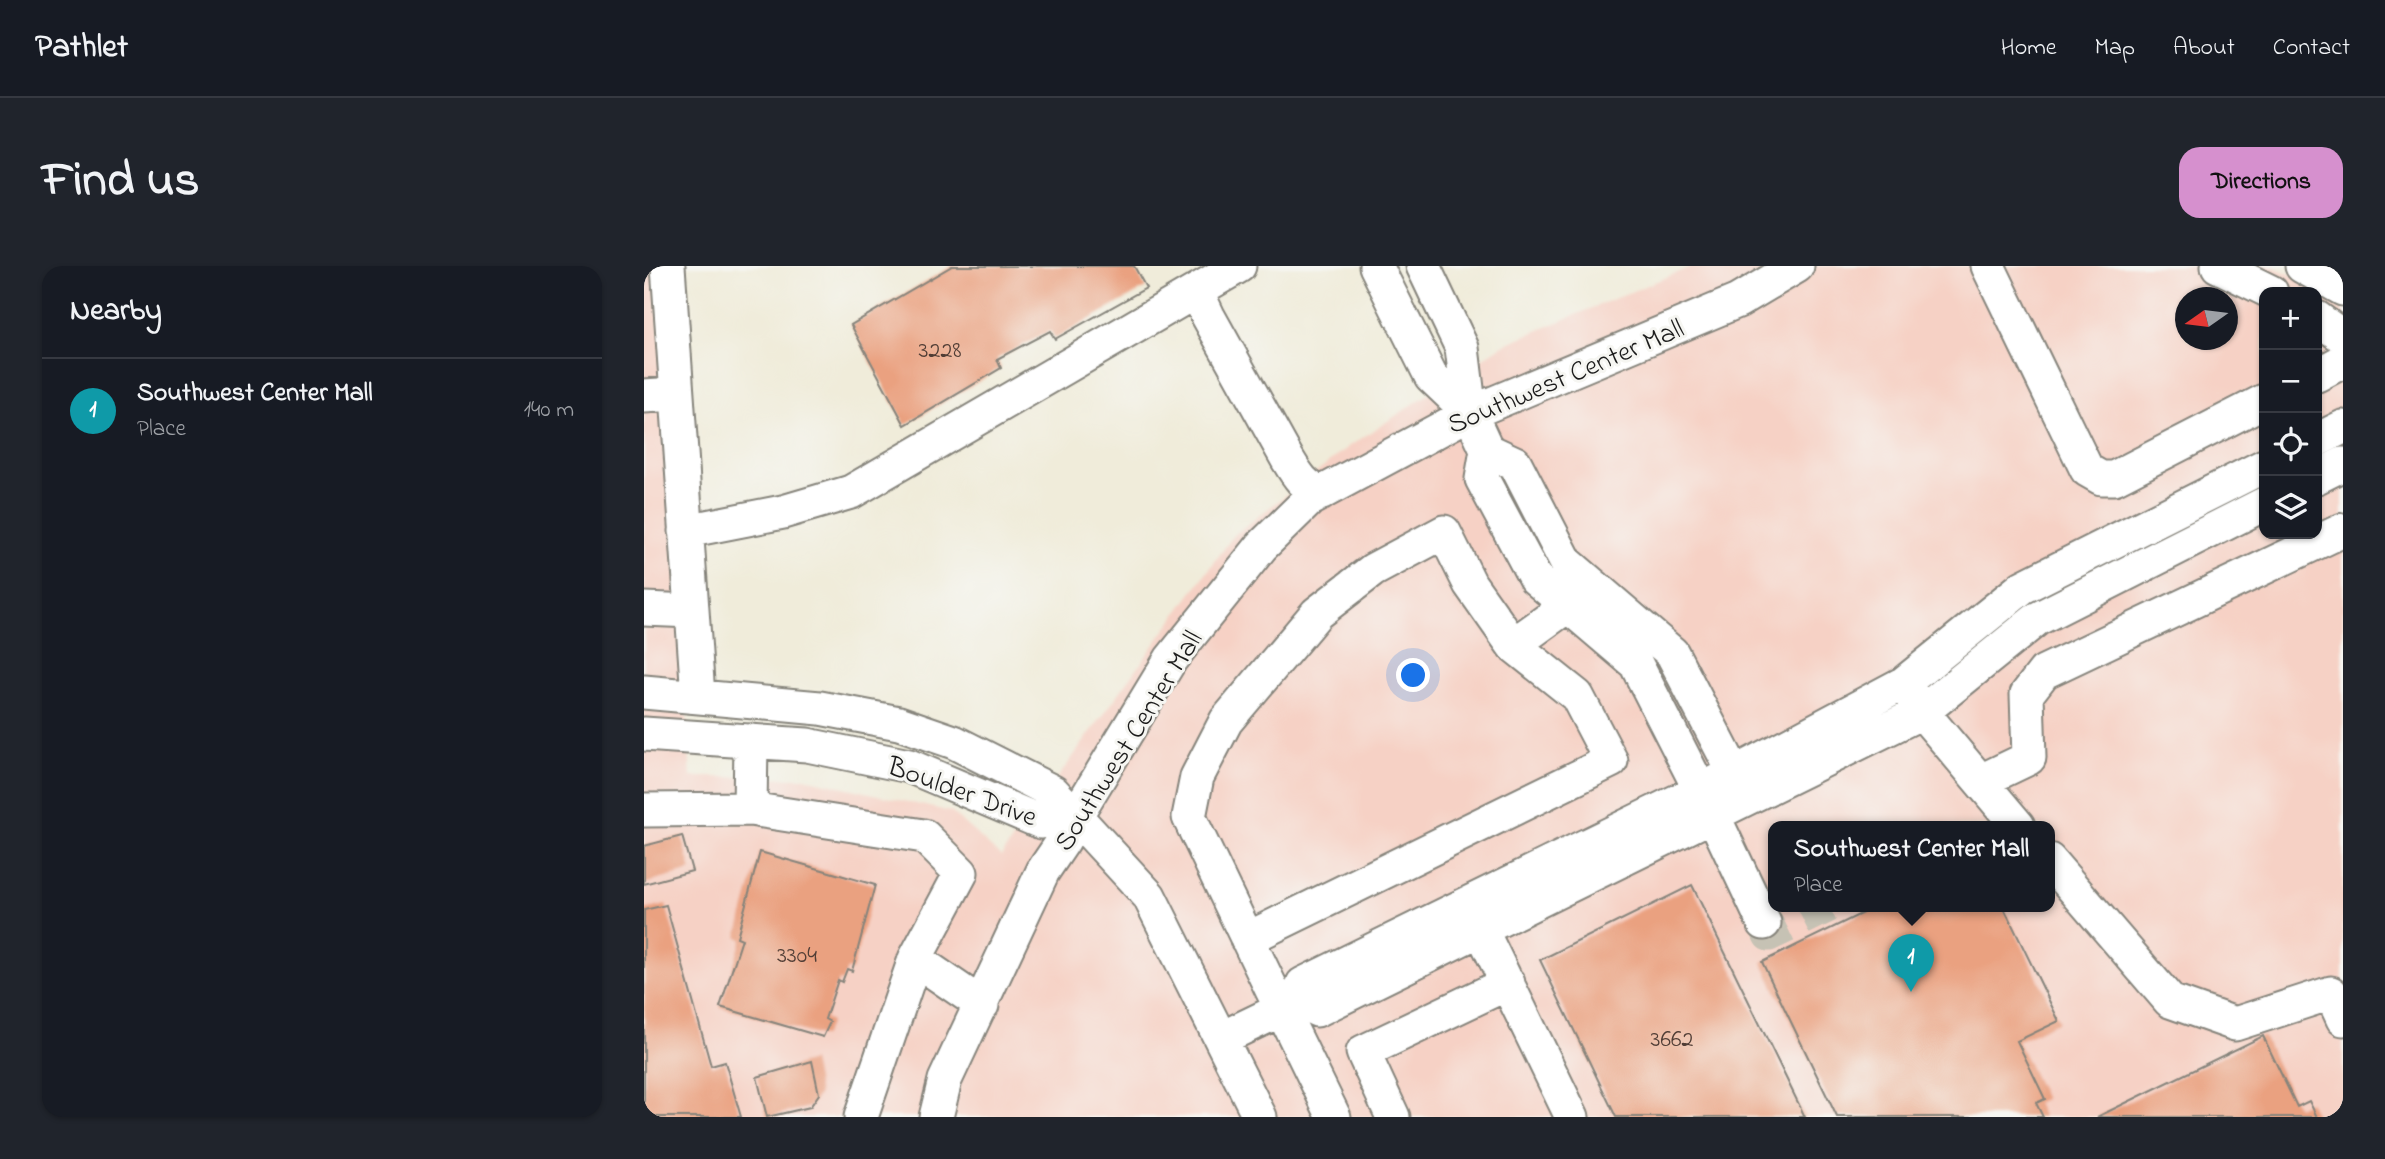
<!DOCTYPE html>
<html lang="en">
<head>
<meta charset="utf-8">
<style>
	:root { --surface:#171b24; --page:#20242c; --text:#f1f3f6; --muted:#9ea1a6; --line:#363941; --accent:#d690ce }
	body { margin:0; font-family:"Indie Flower",sans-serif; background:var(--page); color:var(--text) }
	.controls { position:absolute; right:21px; top:21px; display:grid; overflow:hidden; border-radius:14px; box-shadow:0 2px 5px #0004 }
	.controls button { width:63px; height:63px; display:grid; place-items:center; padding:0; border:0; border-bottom:2px solid var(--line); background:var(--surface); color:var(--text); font:35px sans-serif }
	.compass { position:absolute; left:1531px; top:21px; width:63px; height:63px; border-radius:50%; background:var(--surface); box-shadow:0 2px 5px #0004; rotate:256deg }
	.you { position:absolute; left:770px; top:410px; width:24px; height:24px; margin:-18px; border:5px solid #fff; border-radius:50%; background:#1a73e8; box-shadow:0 0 0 10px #1a73e833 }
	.badge { display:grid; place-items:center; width:46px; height:46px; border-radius:50%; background:var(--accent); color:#fff; font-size:23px; font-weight:700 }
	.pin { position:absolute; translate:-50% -58px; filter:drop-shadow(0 2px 4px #0008) }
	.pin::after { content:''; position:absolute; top:37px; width:24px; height:21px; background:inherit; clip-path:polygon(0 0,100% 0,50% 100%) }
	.popup { position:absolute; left:1124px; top:555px; width:287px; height:91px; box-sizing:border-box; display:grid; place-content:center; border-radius:14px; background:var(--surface); filter:drop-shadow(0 2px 5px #0005); font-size:23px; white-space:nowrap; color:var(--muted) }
	.popup b { font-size:26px; color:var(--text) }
	.popup::after { content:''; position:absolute; left:50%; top:100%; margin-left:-14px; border:14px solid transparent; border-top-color:var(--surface) }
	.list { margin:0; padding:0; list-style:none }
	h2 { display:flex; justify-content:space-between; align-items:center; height:91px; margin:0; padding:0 28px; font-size:30px }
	h2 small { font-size:23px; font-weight:400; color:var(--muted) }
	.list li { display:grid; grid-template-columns:46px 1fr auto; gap:21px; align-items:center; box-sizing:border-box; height:105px; padding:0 28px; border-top:2px solid var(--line) }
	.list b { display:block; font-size:26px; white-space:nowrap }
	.list p { margin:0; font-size:23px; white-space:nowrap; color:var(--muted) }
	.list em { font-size:23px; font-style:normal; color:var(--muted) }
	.icon { flex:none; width:38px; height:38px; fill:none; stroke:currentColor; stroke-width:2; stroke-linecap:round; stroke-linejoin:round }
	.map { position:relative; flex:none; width:1699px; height:851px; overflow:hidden; border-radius:21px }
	header { display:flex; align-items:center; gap:42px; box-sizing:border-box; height:98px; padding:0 35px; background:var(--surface); border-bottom:2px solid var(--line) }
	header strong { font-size:33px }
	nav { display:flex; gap:38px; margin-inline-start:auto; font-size:24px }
	.intro { display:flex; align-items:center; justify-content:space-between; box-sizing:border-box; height:168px; padding:0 42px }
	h1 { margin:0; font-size:49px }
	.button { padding:18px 32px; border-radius:21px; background:var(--accent); color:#111; font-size:24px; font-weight:700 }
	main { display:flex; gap:42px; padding:0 42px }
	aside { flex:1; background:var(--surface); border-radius:21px; box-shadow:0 2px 5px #0004 }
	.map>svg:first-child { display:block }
	.built { fill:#f6d1c5; fill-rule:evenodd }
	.building { fill:#eaa180 }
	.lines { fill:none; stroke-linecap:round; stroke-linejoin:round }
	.minor-tunnel { stroke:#c6c2b4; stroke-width:33; stroke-dasharray:33 17; stroke-linecap:butt }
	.minor-casing { stroke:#86847b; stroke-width:37 }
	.minor { stroke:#fff; stroke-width:33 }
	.labels { text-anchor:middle; stroke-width:6; stroke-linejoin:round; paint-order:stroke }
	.number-label { font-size:24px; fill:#503d35 }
	.street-label { font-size:28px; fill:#1c1c1c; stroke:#f6f6f2 }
</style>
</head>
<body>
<header>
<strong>Pathlet</strong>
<nav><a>Home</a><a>Map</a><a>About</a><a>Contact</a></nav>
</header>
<div class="intro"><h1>Find us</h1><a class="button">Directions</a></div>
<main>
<aside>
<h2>Nearby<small></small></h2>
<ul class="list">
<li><span class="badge" style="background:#0f9aa8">1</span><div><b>Southwest Center Mall</b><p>Place</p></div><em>140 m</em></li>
</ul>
</aside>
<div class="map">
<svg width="1699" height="851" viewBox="0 0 1699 851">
	<rect width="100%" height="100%" fill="#f6f6f2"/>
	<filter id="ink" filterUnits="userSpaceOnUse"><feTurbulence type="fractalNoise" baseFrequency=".0143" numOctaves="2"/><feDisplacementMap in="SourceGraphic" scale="14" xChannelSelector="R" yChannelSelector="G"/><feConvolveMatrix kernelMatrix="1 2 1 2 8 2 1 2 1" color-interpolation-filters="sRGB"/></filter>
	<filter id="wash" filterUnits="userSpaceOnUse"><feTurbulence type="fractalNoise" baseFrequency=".00686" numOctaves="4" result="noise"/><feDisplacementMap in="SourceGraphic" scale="28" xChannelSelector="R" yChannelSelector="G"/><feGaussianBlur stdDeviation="1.57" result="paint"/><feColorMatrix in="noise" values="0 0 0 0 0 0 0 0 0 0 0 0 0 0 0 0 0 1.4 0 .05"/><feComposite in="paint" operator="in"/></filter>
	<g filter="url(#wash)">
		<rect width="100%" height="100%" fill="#f0ecda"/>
		<path class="built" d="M0,0h11l36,511 114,1 146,34 50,44 233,-321 116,-89 153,-101 190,-79h579l29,13 42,32v806h-1699zM1620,26h53v242h-53zM1542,32h42v42h-42zM1129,560h276v80h-276z"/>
		<g id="blocks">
			<path class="building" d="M308,0h182l12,22 -91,51 -5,-8 -53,28 4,9 -96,57 -54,-100z
				M38,570l10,35 -48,13v-38z
				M116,586l115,33 -23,86 -5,-2 -5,13 -4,-2 -13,39 5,3 -7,15 -103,-30 22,-68 -5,-2z
				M1048,619l113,232h-189l-76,-157z
				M22,639l45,161 14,-4 16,55h-97v-207z
				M1233,640h126l56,115 -42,20 28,58 -9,4 7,14h-206l-75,-155z
				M1619,770l34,71 12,-6 8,16h-220z
				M168,795l7,33 -9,13 -43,10 -10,-40z"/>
		</g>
	</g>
	<g filter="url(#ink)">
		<use href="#blocks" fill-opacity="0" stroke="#86847b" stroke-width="2"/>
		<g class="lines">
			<path class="minor-tunnel" d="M1120,657l5,12 60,-29"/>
			<g class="minor-casing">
				<path id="minor" d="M24,0l30,430
					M732,0l55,110 39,37
					M779,0l39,82 8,65 17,37 -5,29 53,99 101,86 77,151 51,108
					M1344,0l99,204 14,8h13l150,-77
					M1574,0l53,26
					M1658,0l41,23
					M558,22v15l6,13 80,144c9,15 16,27 34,33
					M1673,52l26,19
					M1673,109l26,-14
					M0,130l32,-2
					M1673,174l26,-13
					M843,184l28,13 51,99 106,91 72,139
					M1673,211l26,-13
					M42,265l97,-19 68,-20 388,-226
					M0,343l48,2
					M869,379l54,-39
					M0,426l176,16 79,15 55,19 99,50 96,104 111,221
					M1267,428l11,18 96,114
					M0,468l163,11 102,21 132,56 34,-5
					M1337,515l48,-23 -2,-64 17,-22 299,-142
					M106,543l174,27 37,37 -46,86 67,46
					M0,544l106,-1 1,-68
					M1405,594l121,141 65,23 96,-31 12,26
					M828,645l100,206
					M603,673l364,-178 -34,-65 -64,-51 -43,-61 -26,-52 -71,38 -56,43 -91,108 -29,56 -8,40c48,101 96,200 145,300
					M655,735l4,-17 432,-211 169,-90 119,-96 241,-121
					M655,735l18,9 605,-298 115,-93 227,-115
					M578,772l77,-37
					M217,851l54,-158
					M292,851l9,-37 98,-209 21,-31 11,-23 96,-158 91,-113 48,-47 160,-86 268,-112 59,-35
					M749,851l-30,-65 145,-69"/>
			</g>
			<use href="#minor" class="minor"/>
		</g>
	</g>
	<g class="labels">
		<g class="number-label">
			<text x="296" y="91">3228</text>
			<text x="153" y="696">3304</text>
			<text x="1028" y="780">3662</text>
		</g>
		<g class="street-label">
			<text transform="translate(921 109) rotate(-23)" y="10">Southwest Center Mall</text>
			<text transform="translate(483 474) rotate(-58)" y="10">Southwest Center Mall</text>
			<text transform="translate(319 524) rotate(20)" y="10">Boulder Drive</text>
		</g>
	</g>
</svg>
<div class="controls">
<button>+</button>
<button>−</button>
<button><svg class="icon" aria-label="locate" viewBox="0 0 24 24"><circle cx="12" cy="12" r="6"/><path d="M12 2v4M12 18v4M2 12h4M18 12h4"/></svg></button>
<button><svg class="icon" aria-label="layers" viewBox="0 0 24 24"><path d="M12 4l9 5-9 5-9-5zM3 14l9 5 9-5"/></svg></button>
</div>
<svg class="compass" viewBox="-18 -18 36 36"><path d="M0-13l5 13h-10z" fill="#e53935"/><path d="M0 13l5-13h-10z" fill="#9ea1a6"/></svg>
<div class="you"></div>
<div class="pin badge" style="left:1267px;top:726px;background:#0f9aa8">1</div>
<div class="popup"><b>Southwest Center Mall</b>Place</div>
</div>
</main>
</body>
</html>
